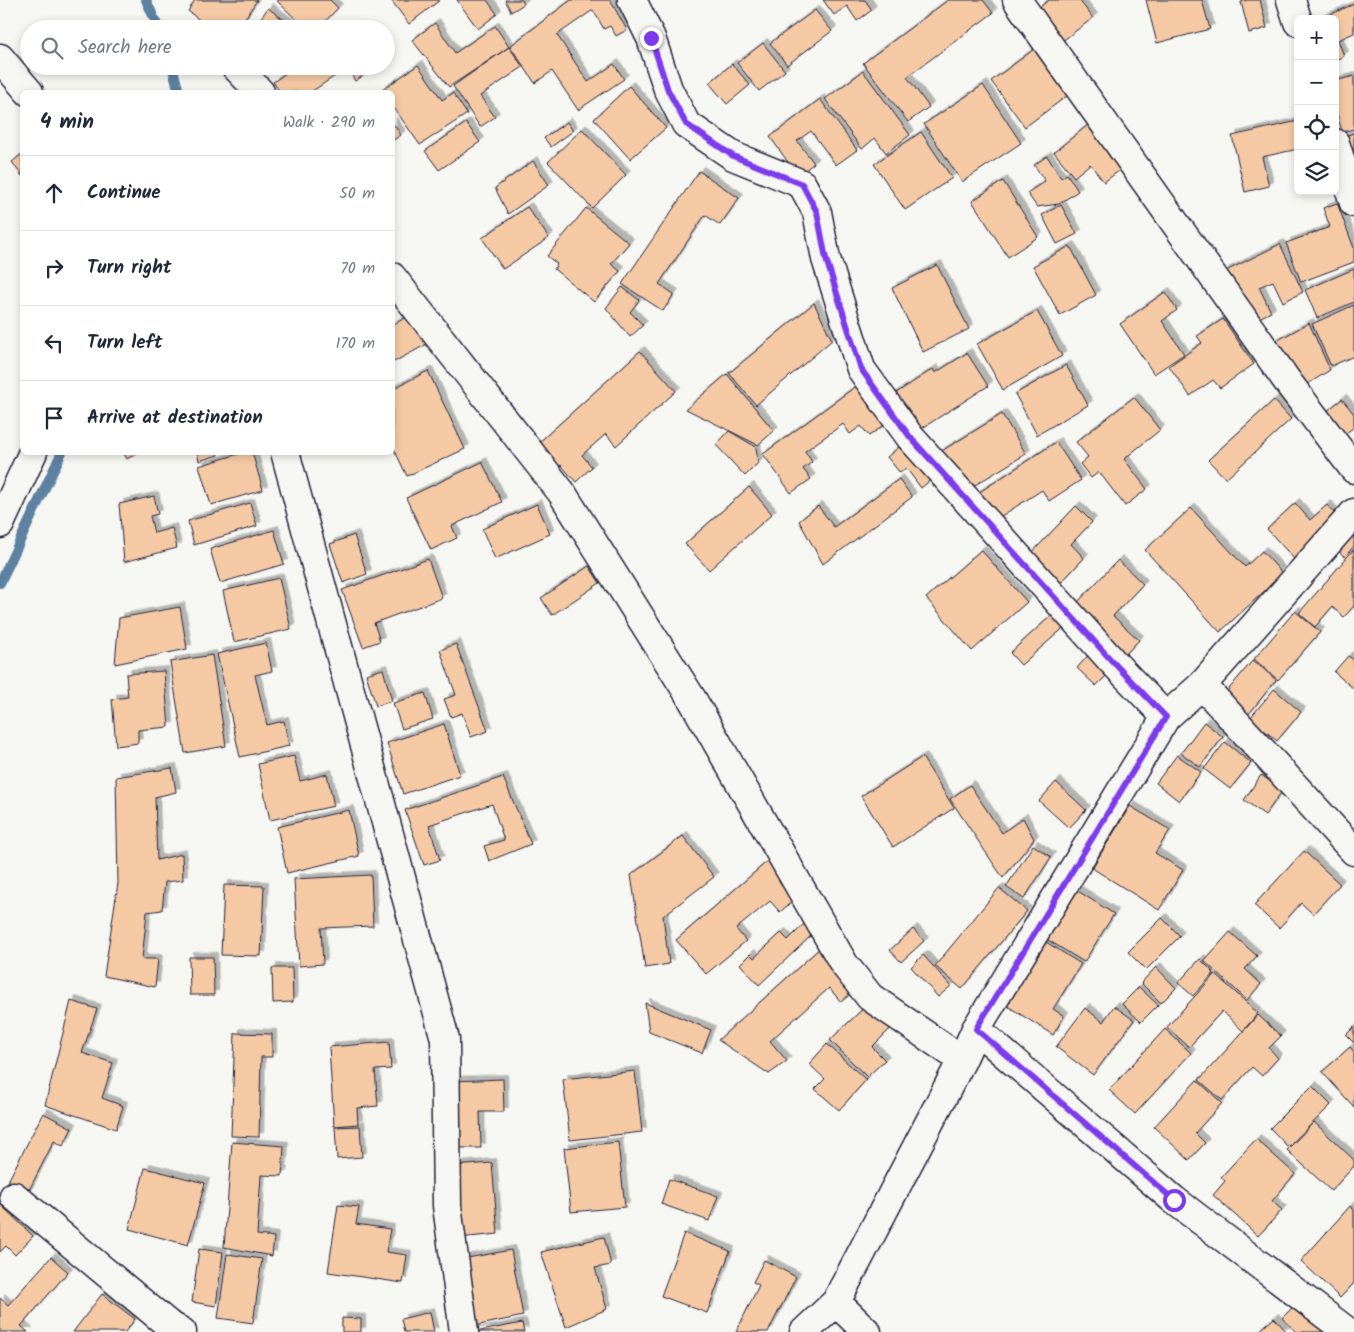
<!DOCTYPE html>
<html lang="en">
<head>
<meta charset="utf-8">
<style>
	:root { --surface:#fff; --page:#f2f2f3; --text:#1f2937; --muted:#747a83; --line:#e0e1e3 }
	body { margin:0; font-family:Kalam,sans-serif; background:var(--page); color:var(--text) }
	.controls { position:absolute; right:15px; top:15px; display:grid; overflow:hidden; border-radius:8px; box-shadow:0 2px 8px #0003 }
	.controls button { width:45px; height:45px; display:grid; place-items:center; padding:0; border:0; border-bottom:1px solid var(--line); background:var(--surface); color:var(--text); font:25px sans-serif }
	.stop { position:absolute; width:15px; height:15px; margin:-11px; border:4px solid #7c3aed; border-radius:50%; background:#fff }
	.stop.end { background:#7c3aed; border-color:#fff; box-shadow:0 1px 5px #0008 }
	.list { margin:0; padding:0; list-style:none }
	h2 { display:flex; justify-content:space-between; align-items:center; height:65px; margin:0; padding:0 20px; font-size:21px }
	h2 small { font-size:16px; font-weight:400; color:var(--muted) }
	.list li { display:grid; grid-template-columns:32px 1fr auto; gap:15px; align-items:center; box-sizing:border-box; height:75px; padding:0 20px; border-top:1px solid var(--line) }
	.list b { display:block; font-size:19px; white-space:nowrap }
	.list em { font-size:16px; font-style:normal; color:var(--muted) }
	.icon { flex:none; width:28px; height:28px; fill:none; stroke:currentColor; stroke-width:2; stroke-linecap:round; stroke-linejoin:round }
	.map { position:relative; flex:none; width:1354px; height:1332px; overflow:hidden }
	.search { position:absolute; background:var(--surface); box-shadow:0 2px 8px #0003; left:20px; top:20px; width:375px; height:55px; display:flex; align-items:center; gap:12px; box-sizing:border-box; padding:0 18px; border-radius:28px; color:var(--muted); font-size:19px }
	.panel { position:absolute; background:var(--surface); box-shadow:0 2px 8px #0003; left:20px; top:90px; width:375px; height:365px; border-radius:8px }
	.map>svg:first-child { display:block }
	.lines { fill:none; stroke-linecap:round; stroke-linejoin:round }
	.stream { stroke:#5d81a0; stroke-width:10 }
	.building { fill:#f5c9a4; stroke:#22223b; filter:url(#shadow) }
	.street-casing { stroke:#22223b; stroke-width:31 }
	.street { stroke:#f6f6f2; stroke-width:28 }
	.route { stroke:#7c3aed; stroke-width:6 }
</style>
</head>
<body>
<div class="map">
<svg width="1354" height="1332" viewBox="0 0 1354 1332">
	<defs>
		<filter id="shadow"><feDropShadow dx="4.5" dy="-4.5" stdDeviation="0" flood-color="#0004"/></filter>
	</defs>
	<rect width="100%" height="100%" fill="#f6f6f2"/>
	<filter id="ink" filterUnits="userSpaceOnUse"><feTurbulence type="fractalNoise" baseFrequency=".02" numOctaves="2"/><feDisplacementMap in="SourceGraphic" scale="10" xChannelSelector="R" yChannelSelector="G"/><feConvolveMatrix kernelMatrix="1 2 1 2 8 2 1 2 1" color-interpolation-filters="sRGB"/></filter>
	<g filter="url(#ink)">
		<g class="lines">
			<path class="stream" d="M146,0l13,29
				M172,66l7,26
				M0,583l62,-131"/>
		</g>
		<path class="building" d="M195,0h62l-19,29h-27l-23,-18z
			M276,0h54l8,8 -20,21h-12z
			M391,0h49l-31,24z
			M457,0h30l10,14 -19,15z
			M505,0h17l2,4 -13,8z
			M571,0h39l17,30 -11,6 -6,-10 -6,3 -11,-19 -36,25 31,47 26,-18 10,15 -46,31 -26,-39 -17,12 -25,-37z
			M823,0h42l7,10 -15,11 -10,-15 -13,9z
			M948,0h35l10,13 -86,64 22,30 -21,15 -45,-59z
			M1049,0h30l14,18 -32,24 -25,-32z
			M1146,0h56l8,29 -53,14z
			M1247,0h13l7,28 -18,5 -8,-31z
			M1354,4v29l-16,7 6,16 -9,4v-41h-15z
			M268,8l28,21h-43z
			M815,10l17,21 -45,34 -17,-22z
			M435,23l20,30 40,-27 14,21 -60,40 -37,-47z
			M763,43l22,28 -26,20 -22,-28z
			M509,47l14,20 -43,29 15,21 -15,10 -27,-41z
			M1037,47l34,46 -46,34 -34,-46z
			M732,64l18,21 -23,19 -18,-21z
			M418,65l24,35 11,-7 14,21 -47,31 -28,-40v-13h-8l-2,-2z
			M296,66h69l4,6 -14,9 -8,-13 -36,24h-31l-7,-10z
			M863,71l47,64 -24,18 -11,-15 -13,11 -37,-50z
			M1354,76v53l-12,3 -7,-26v-25z
			M983,85l38,58 -59,39 -38,-58z
			M629,86l37,42 -36,31 -36,-40z
			M820,99l37,51 -21,15 -25,-34 -14,10 17,22 -16,13 -28,-39z
			M1093,121l34,44 -23,17 -14,-18 -16,13 -20,-25z
			M1298,121v28l-36,8 7,29 -24,6 -13,-56z
			M392,122l9,13 -9,6z
			M567,122l6,9 -22,16 -7,-9z
			M466,123l14,19 -41,28 -14,-19z
			M582,129l44,46 -34,33 -44,-46z
			M921,132l31,46 -47,32 -31,-46z
			M1354,133v42l-12,-38z
			M22,154v22l-10,-14z
			M1047,156l14,22 6,-4 11,17 -19,13 -22,3 -10,-14 18,-12 -11,-16z
			M533,161l16,24 -41,29 -13,-26z
			M699,171l40,27 -19,27 -15,-10 -46,69 15,10 -11,17 -41,-27z
			M1003,181l35,56 -30,20 -36,-56z
			M1337,203l17,45v14l-53,20 -15,-39 44,-16 -7,-19z
			M1061,205l16,29 -20,10 -15,-29z
			M527,207l22,31 -46,31 -21,-31z
			M586,208l43,35 -18,21 9,7 -26,31 -40,-33 3,-5 -10,-8z
			M1280,244l23,48 -20,10 -10,-21 -14,6 12,25 -22,11 -25,-51z
			M1070,246l26,49 -36,20 -27,-49z
			M937,265l32,64 -46,23 -31,-64z
			M1354,269v33l-37,16 -12,-28z
			M622,287l17,13 -9,12 13,13 -13,12 -24,-29z
			M1165,292l12,18 -15,11 22,33 -30,20 -34,-50z
			M814,303l18,37 -76,65 -27,-32z
			M1354,305v51l-23,10 -19,-42z
			M1037,311l25,45 -59,34 -26,-46z
			M407,317l22,26 -37,20v-38z
			M1223,319l31,45 -34,24 -7,-8 -23,16 -21,-30 33,-23 -5,-7z
			M1309,323l21,47 -27,17 -36,-41z
			M640,351l36,40 -60,55 -10,-12 -24,21 10,12 -16,15 -15,-17 -6,5 -20,-24z
			M967,353l21,33 -75,48 -23,-37 43,-28 2,4z
			M1066,365l22,40 -51,30 -22,-41z
			M428,371l37,78 -58,27 -15,-31v-56z
			M727,374l47,57 -16,14 -72,-36z
			M859,384l28,39 -18,13 -8,-10 -11,8 -7,-10 -38,27 7,11 -9,7 8,10 -20,14 -28,-39z
			M1134,397l26,33 -36,29 23,30 -22,17 -26,-34 -8,6 -11,-14 8,-7 -12,-15z
			M1342,399l12,15v13l-9,7 -18,-23z
			M1274,400l17,19 -65,60 -18,-19z
			M1002,414l24,40 -56,34 -30,-36z
			M729,431l27,16 2,16 -13,13 -29,-31z
			M1056,442l25,38 -32,21 -7,-11 -50,32 -17,-27z
			M904,443l28,36 -11,9 -15,-20 -6,5 -13,-16z
			M123,452h16l-12,7z
			M197,452h20l1,3 -19,6z
			M245,452h7l11,38 -52,15 -12,-39z
			M482,462l20,40 -50,24 5,12 -26,12 -25,-52z
			M899,479l13,18 -89,67 -24,-43 19,-15 16,21z
			M749,487l23,27 -63,56 -24,-26z
			M154,496l4,18 -8,2 4,17 18,-5 5,20 -53,14 -5,-58z
			M250,503l7,23 -63,19 -6,-24z
			M1295,503l15,17 17,-15 13,15 -44,41 -29,-32z
			M537,504l13,30 -55,25 -13,-30z
			M1076,506l16,16 -21,22 13,14 -28,30 -30,-29z
			M1191,508l54,59 17,-16 21,23 -63,58 -75,-82z
			M1354,521v25l-9,11 -12,-10z
			M274,530l10,34 -64,19 -10,-34z
			M354,535l13,39 -24,9 -13,-39z
			M1354,549v57l-10,11 -12,-10 -17,20 -16,-14z
			M981,550l46,52 -55,49 -46,-53z
			M428,559l14,39 -68,25 6,18 -17,6 -21,-57z
			M1118,560l25,24 -30,32 26,24 -15,16 -51,-49z
			M589,566l11,17 -48,32 -11,-17z
			M279,578l12,51 -57,13 -11,-51z
			M180,607l7,42 -72,15 4,-46z
			M1295,611l25,21 -42,48 -24,-21z
			M1055,612l12,13 -46,40 -11,-12z
			M266,643l6,28 -17,4 12,50 17,-4 5,25 -49,11 -23,-103z
			M456,644l32,87 -17,6 -9,-24 -11,4 -7,-18 12,-4 -16,-45z
			M1091,652l20,19 -15,15 -19,-18z
			M212,655l14,91 -41,7 -15,-91z
			M1348,656l6,4v29l-20,-17z
			M1253,660l23,20 -28,35 -24,-20z
			M383,669l9,32 -16,5 -10,-32z
			M164,671l5,56 -31,3v13l-22,3 -4,-47 16,-2 -2,-23z
			M1274,689l27,23 -24,29 -27,-23z
			M425,693l8,26 -31,10 -9,-26z
			M1204,722l19,15 -23,30 -19,-14z
			M444,724l16,51 -57,19 -16,-51z
			M1225,742l26,21 -21,26 -26,-20z
			M1177,755l24,17 -22,29 -23,-18z
			M294,756l6,25 27,-7 7,32 -64,14 -12,-56z
			M922,757l32,51 -61,39 -32,-51z
			M172,768l4,24 -21,5 2,63 25,-6 1,26 -18,2 -3,28 -15,2 -5,47h16l-3,28 -51,-11 14,-93 -2,-106z
			M1261,775l22,15 -18,25 -21,-15z
			M503,777l28,67 -42,17 -5,-15 20,-6 -12,-36 -63,21 11,35 -16,5 -19,-55z
			M1056,782l30,28 -17,18 -30,-27z
			M970,785l32,48 21,-15 11,21 -31,39 -53,-79z
			M1130,806l40,24 -15,23 28,17 -24,40 -67,-42z
			M349,810l10,46 -72,17 -10,-46z
			M683,836l31,41 -51,39 6,48 -24,4 -14,-93z
			M1033,845l18,12 -27,42 -18,-12z
			M1304,851l36,33 -27,30 -12,-11 -22,25 -25,-23z
			M769,860l25,40 -14,12 -10,-11 -34,28 10,12 -40,33 -30,-34z
			M371,875l2,51 -52,2 2,36 -24,2 -5,-87z
			M224,885l40,1 -3,70 -40,-1z
			M999,888l28,23 -65,78 -27,-23z
			M1073,888l41,26 -30,48 -41,-25z
			M1162,918l18,18 -34,34 -18,-18z
			M805,923l9,10 -55,52 -19,-21 10,-10 4,4 27,-25 7,7z
			M913,929l11,12 -23,21 -11,-12z
			M1230,932l27,24 -12,13 16,15 -14,16 -43,-39z
			M1038,937l43,27 -28,45 11,7 -11,19 -55,-35z
			M820,948l36,41 -15,13 -12,-14 -59,53 17,20 -18,13 -51,-34z
			M923,955l28,31 -13,11 -27,-30z
			M189,957h24l1,38h-24z
			M1200,959l14,14 -21,23 -15,-13z
			M1156,967l20,21 -15,15 -20,-20z
			M272,968h20l1,34 -20,1z
			M1215,974l43,39 -15,18 -21,-20 -33,36 -22,-20z
			M1139,987l19,18 -17,17 -19,-18z
			M71,1001l26,8 -15,44 31,10 -11,35 21,8 -7,23 -71,-24z
			M870,1002l23,24 -21,21 13,13 -18,17 -37,-37z
			M645,1003l66,27 -9,23 -53,-21z
			M1114,1006l20,14 -41,55 -37,-28 29,-39 18,14z
			M1258,1015l23,21 -12,12 9,10 -16,18 -10,-9 -30,33 -23,-20z
			M1354,1027v16l-8,-8z
			M1165,1029l26,24 -56,61 -26,-24z
			M235,1033l37,1v23h-11l-2,80 -28,-1z
			M389,1042l2,27 -16,1 3,36 -21,2 1,16 -24,2 -5,-79z
			M827,1044l39,36 -27,30 -24,-21 10,-10 -16,-15z
			M1350,1047l4,5v55l-32,-35z
			M635,1071l7,61 -72,8 -7,-61z
			M503,1079l1,33h-24l1,36h-26l-2,-67z
			M1197,1080l25,23 -27,30 10,10 -16,17 -35,-33z
			M1312,1086l19,19 -43,42 -18,-19z
			M43,1113l29,15 -9,18 -9,-5 -27,53 -20,-11z
			M1314,1122l40,38v6l-23,25 -44,-41z
			M360,1126l2,31 -25,2 -2,-32z
			M1256,1139l39,35 -23,27 10,9 -24,26 -45,-41 12,-14 -4,-4z
			M232,1142l52,4 -2,30 -21,-1 -4,60 17,2 -2,19 -48,-9z
			M618,1142l7,65 -54,5 -7,-64z
			M492,1163l6,71 -39,4 -5,-72z
			M145,1168l60,15 -17,62 -59,-16z
			M669,1179l49,17 -9,25 -48,-17z
			M0,1204l33,32 -18,19 -9,-9 -6,6z
			M338,1205l21,2 -3,17 34,5 -4,23 21,3 -4,28 -75,-11z
			M1350,1206l4,4v73l-14,15 -39,-37z
			M684,1233l46,18 -23,62 -46,-17z
			M604,1237l7,28 -16,3 12,41 -41,18 -25,-75z
			M199,1249l24,3 -7,54 -24,-4z
			M511,1250l12,66 -48,10 -13,-67z
			M227,1254l35,5 -9,64 -35,-5z
			M51,1257l17,15 -47,54 7,6h-28v-34l8,7z
			M764,1260l32,17 -28,55h-32l23,-47 -6,-3z
			M102,1294l33,25 -10,13h-52z
			M1300,1300l32,32h-35l-15,-14z
			M430,1312l4,20h-30l-3,-13z
			M342,1318l19,1v13h-19z
			M1274,1318l13,14h-29z
			M522,1323l2,9h-49z"/>
		<g class="lines">
			<g class="street-casing">
				<path id="street" d="M632,0l19,38 17,51 18,35 47,32 69,28 15,28 9,47 35,110 49,68 202,224 54,56
					M1017,0l273,385 64,84
					M1291,0l7,22
					M0,58l29,34
					M235,66l25,26
					M1335,143l19,60
					M392,277l170,216 130,206 152,265 26,33 92,63
					M285,452l160,587 2,167 17,126
					M0,524l33,-72
					M1202,685l152,166
					M976,1029l198,171 174,132
					M14,1196l155,129 13,7
					M836,1302l31,30
					M804,1332l32,-30 126,-242 14,-31 190,-312 36,-32 152,-172"/>
			</g>
			<use href="#street" class="street"/>
		</g>
	</g>
	<g class="lines" filter="url(#ink)">
		<path class="route" d="M651,38l17,52 18,34 47,32 69,28 15,28 9,47 35,110 49,68 202,224 54,56 -190,312 198,171"/>
	</g>
</svg>
<div class="controls">
<button>+</button>
<button>−</button>
<button><svg class="icon" aria-label="locate" viewBox="0 0 24 24"><circle cx="12" cy="12" r="6"/><path d="M12 2v4M12 18v4M2 12h4M18 12h4"/></svg></button>
<button><svg class="icon" aria-label="layers" viewBox="0 0 24 24"><path d="M12 4l9 5-9 5-9-5zM3 14l9 5 9-5"/></svg></button>
</div>
<div class="stop" style="left:1174px;top:1200px"></div>
<div class="stop end" style="left:651px;top:38px"></div>
<div class="search"><svg class="icon" aria-label="search" viewBox="0 0 24 24"><circle cx="10" cy="10" r="6"/><path d="M15 15l6 6"/></svg>Search here</div>
<section class="panel">
<h2>4 min<small>Walk · 290 m</small></h2>
<ul class="list">
<li><svg class="icon" aria-label="ahead" viewBox="0 0 24 24"><path d="M12 20V5M6 11l6-6 6 6"/></svg><div><b>Continue</b></div><em>50 m</em></li>
<li><svg class="icon" aria-label="right" viewBox="0 0 24 24"><path d="M7 20v-9h11M14 6l5 5-5 5"/></svg><div><b>Turn right</b></div><em>70 m</em></li>
<li><svg class="icon" aria-label="left" viewBox="0 0 24 24"><path d="M17 20v-9H6M10 6l-5 5 5 5"/></svg><div><b>Turn left</b></div><em>170 m</em></li>
<li><svg class="icon" aria-label="arrive" viewBox="0 0 24 24"><path d="M6 21V4h12l-3 4 3 4H6"/></svg><div><b>Arrive at destination</b></div></li>
</ul>
</section>
</div>
</body>
</html>
